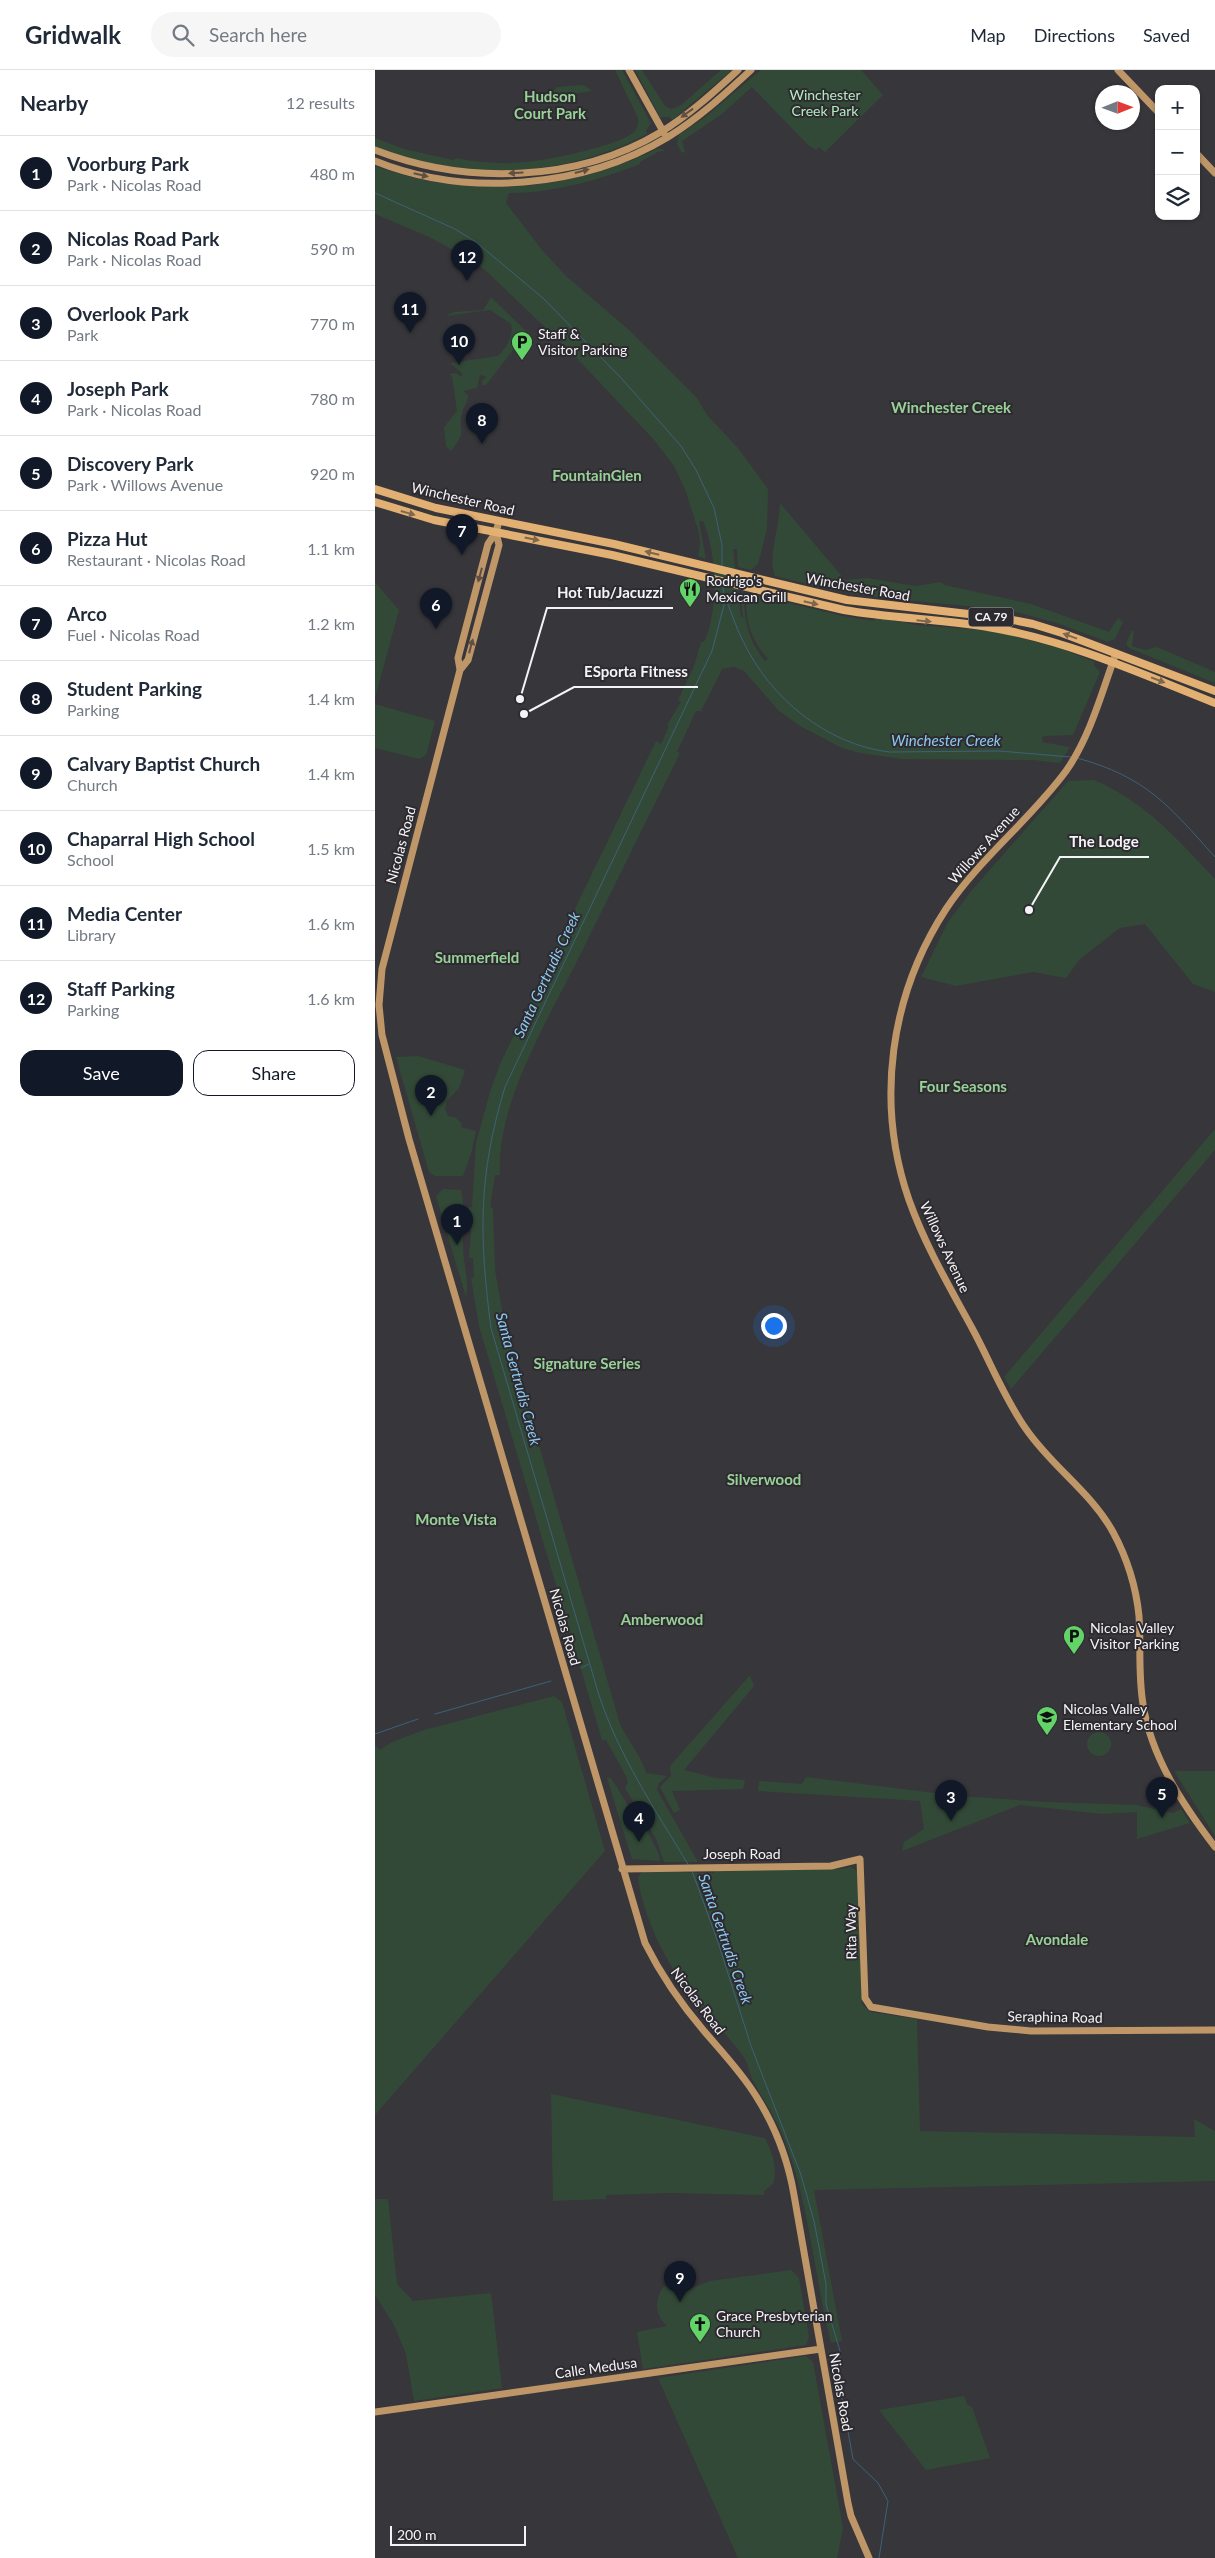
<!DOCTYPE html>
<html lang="en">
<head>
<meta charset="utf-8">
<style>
	:root { --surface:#fff; --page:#f6f6f7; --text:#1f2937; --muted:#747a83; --line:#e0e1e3; --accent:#111827 }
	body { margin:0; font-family:Lato,sans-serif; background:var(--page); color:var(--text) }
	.controls { position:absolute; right:15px; top:15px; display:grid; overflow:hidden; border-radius:10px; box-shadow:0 1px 4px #0004 }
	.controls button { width:45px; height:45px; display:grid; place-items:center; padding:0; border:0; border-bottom:1px solid var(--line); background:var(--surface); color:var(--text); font:25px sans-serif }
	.compass { position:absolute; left:720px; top:15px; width:45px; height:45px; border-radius:50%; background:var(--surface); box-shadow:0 1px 4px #0004; rotate:89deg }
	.scale { position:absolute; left:15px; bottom:12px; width:136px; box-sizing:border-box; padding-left:5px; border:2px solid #f4f3f6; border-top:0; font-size:14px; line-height:18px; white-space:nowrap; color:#f4f3f6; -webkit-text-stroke:4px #2d2b30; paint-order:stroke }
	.you { position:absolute; left:398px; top:1255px; width:18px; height:18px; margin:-12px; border:4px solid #fff; border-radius:50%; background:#1a73e8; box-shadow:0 0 0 8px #1a73e833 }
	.badge { display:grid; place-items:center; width:32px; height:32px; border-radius:50%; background:var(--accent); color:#fff; font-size:16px; font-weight:700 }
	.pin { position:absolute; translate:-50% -41px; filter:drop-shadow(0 1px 2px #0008) }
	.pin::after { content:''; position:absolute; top:26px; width:18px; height:15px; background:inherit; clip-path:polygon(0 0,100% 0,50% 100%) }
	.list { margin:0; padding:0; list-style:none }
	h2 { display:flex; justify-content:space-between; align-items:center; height:65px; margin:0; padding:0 20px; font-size:21px }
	h2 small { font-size:16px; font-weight:400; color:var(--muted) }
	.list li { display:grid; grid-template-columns:32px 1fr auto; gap:15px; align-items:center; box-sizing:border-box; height:75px; padding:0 20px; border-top:1px solid var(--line) }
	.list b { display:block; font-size:19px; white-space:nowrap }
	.list p { margin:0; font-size:16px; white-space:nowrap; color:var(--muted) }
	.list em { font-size:16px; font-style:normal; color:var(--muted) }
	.actions { display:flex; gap:10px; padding:15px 20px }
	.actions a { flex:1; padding:11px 0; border:1px solid var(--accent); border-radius:15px; text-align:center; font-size:18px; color:var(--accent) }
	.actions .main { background:var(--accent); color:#fff }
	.icon { flex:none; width:28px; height:28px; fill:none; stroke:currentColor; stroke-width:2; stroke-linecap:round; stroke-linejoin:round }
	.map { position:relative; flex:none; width:840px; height:2488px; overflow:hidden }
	header { display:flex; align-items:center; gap:30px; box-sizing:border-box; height:70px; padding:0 25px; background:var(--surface); border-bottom:1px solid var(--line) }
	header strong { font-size:24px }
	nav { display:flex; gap:28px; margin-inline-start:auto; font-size:18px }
	.search { width:350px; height:45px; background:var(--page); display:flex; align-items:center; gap:12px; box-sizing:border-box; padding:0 18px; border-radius:28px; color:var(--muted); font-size:19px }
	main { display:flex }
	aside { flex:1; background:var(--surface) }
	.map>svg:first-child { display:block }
	.green { fill:#334937 }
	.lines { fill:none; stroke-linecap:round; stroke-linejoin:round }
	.stream { stroke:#3e6178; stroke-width:1 }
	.secondary { stroke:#be9667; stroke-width:7 }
	.primary { stroke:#e3b073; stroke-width:8 }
	.oneway { fill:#605043 }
	.oneway2 { fill:#7f674e }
	.labels { text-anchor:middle; stroke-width:4; stroke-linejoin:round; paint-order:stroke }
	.shield { fill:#2d2b30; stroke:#b8b7bb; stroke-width:1 }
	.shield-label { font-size:12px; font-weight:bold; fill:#f4f3f6 }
	.park-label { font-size:14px; fill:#b2ebbd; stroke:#2d2b30 }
	.poi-label { font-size:14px; fill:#f4f3f6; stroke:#2d2b30; text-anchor:start }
	.street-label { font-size:14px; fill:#f4f3f6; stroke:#2d2b30 }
	.neighbourhood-label { font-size:15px; font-weight:bold; fill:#98d197; stroke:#2d2b30 }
	.water-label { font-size:15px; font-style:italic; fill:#8ccaf2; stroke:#2d2b30 }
	.leader { fill:none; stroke:#f4f3f6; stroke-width:2 }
	.callout-dot { fill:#f4f3f6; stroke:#2d2b30; stroke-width:2 }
	.callout-label { font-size:15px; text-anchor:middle; font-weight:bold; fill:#f4f3f6; stroke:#2d2b30; stroke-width:4; stroke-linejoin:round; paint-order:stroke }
</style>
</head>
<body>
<header>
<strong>Gridwalk</strong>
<div class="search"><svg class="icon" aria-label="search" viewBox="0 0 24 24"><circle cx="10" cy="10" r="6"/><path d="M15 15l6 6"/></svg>Search here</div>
<nav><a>Map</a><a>Directions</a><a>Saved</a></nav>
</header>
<main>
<aside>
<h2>Nearby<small>12 results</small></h2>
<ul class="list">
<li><span class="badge">1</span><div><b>Voorburg Park</b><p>Park · Nicolas Road</p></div><em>480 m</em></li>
<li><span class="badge">2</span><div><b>Nicolas Road Park</b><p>Park · Nicolas Road</p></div><em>590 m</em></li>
<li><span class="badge">3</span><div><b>Overlook Park</b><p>Park</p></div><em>770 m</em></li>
<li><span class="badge">4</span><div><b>Joseph Park</b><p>Park · Nicolas Road</p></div><em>780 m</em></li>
<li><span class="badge">5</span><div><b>Discovery Park</b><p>Park · Willows Avenue</p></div><em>920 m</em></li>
<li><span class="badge">6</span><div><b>Pizza Hut</b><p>Restaurant · Nicolas Road</p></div><em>1.1 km</em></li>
<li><span class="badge">7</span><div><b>Arco</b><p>Fuel · Nicolas Road</p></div><em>1.2 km</em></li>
<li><span class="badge">8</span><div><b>Student Parking</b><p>Parking</p></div><em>1.4 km</em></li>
<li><span class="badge">9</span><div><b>Calvary Baptist Church</b><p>Church</p></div><em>1.4 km</em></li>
<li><span class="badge">10</span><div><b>Chaparral High School</b><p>School</p></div><em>1.5 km</em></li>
<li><span class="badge">11</span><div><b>Media Center</b><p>Library</p></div><em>1.6 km</em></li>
<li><span class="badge">12</span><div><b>Staff Parking</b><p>Parking</p></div><em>1.6 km</em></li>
</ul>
<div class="actions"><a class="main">Save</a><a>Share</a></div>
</aside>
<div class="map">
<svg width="840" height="2488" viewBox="0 0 840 2488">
	<rect width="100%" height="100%" fill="#37363a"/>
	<path class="green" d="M240,0h7l29,53 -5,8 1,3c-69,37 -157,47 -232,26 -14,-3 -27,-9 -40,-14v-8l29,11 49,11 3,-2c23,5 46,6 70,4 22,-2 92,-16 108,-30 4,-3 4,-9 4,-14z
		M260,0h7l23,36 6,3 9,-3 41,-36h11l-60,50 -2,-3h-10z
		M386,0h100l22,25 -58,57 -6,-5 -3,3 -8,-5 -56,-58 -30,27 -40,27 3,11 -3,1 -5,-9 2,-9 25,-17z
		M209,15l8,6 -40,6v-4l5,-6z
		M284,78l7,3h-6l-20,11v2c-40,16 -87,29 -131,29l-3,10 36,47 23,25 64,55 68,68 10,17 31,33 30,41 -1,40 -9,35 -7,6 -13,-3 -1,-18h-4l8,68h2l-3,-24 4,1c0,26 4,46 21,67l3,-2c-15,-16 -27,-43 -19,-65l94,22 32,5v-5l40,9 66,5 29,5 52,14 33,13 -1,3 6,7 -27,63 -30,1 -1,6 28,5 -10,16 -27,-3 -131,-1 -42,-6 -18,-5 -42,-22 -21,-15 -35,-40 -10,-4 -12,2 -21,42h-5l-19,41 3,1c-34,68 -67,136 -101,204 -31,64 -83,145 -79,218h-5l-5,32 3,1 2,62 11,62 114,392c6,13 25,39 26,49l21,3 -8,7 -2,7 41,72h-34l-8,-23 -31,-51 3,-6 -2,-6 -20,-36h-4l-123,-414 -8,-48h3l-1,-20h-4l2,-28 -3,-1 1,-22h3l4,-64 14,-51 10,-28 156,-323 5,3 8,-18 -2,-1 14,-23 -3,-2 16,-34 7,-24h3c15,-31 13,-90 -1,-121h-4l7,38 -8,-3 2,-13 -1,-10 -14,-44 -11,-23 -19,-25 -86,-91 -83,-79 -18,-13 -39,-21 -54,-23v-48c93,34 195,26 284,-18z
		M116,227l36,35 -41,53h-4v-5l5,-3 -7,-2 -3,13 -14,3 5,4c0,8 -4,10 -6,18 -5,21 7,16 -11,38l-5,-5 -2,-19 13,-16 -5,-34 -3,-3 7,-1 5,4 2,-3 -13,-11 48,-7c8,-9 16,-18 13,-32l-21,-14 -45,6 9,-4 29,-2z
		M405,433l65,77 22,-2 48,8 26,-4 4,3 86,19 78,28 9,-14 5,4 -8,17 -7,3 -51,-19 -49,-13 -134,-13 -37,-6 -62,-15c-8,-15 5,-53 5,-73z
		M0,512l24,28 -24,88z
		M757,560l2,2 -2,14 13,4 12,-3 58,25v11l-86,-35 -3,-4z
		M0,634l60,17 -9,34 -7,4 -44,-11z
		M719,710c52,22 83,59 121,99v113l-22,-8 -48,-60 -25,4 -40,31 -14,19 -33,-6 -77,14 -35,-9 27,-55 24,-32 96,-109z
		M43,986l47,14 -6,18 -12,13 -2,8 3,7 7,1 7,7 -1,3 15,4 -5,23 -8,22h-28l-6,-4 -33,-115z
		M840,1059v21l-204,239 -7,-12z
		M68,1119l18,1c5,22 2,32 2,52 -1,18 7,39 3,55l-30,-101z
		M375,1605l4,11 -70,84 32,8 29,2 -2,9 -71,2 8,19 -6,3 -14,-26 11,-11 -1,-10z
		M179,1626l8,6 43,149 -230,264v-370l5,5 12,-8 32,-12z
		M712 1674a12 12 0 1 1 24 0a12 12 0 1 1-24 0Z
		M799,1701h41v65z
		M431,1707l153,19 87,6 91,3 36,8 8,-4 9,14 -53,16v-27l-34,2 -83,-9 -118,46 2,-9 20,-13 -4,-28 -162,-10 1,-10 43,3z
		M232,1708h4l17,27 9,6 22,43 1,7 -28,-2z
		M476,1797l7,5 4,132 8,8 47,7 3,112 275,6 -1,-18 21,12v50l-401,9 28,151 -11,2c-18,-71 -22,-151 -53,-218 -7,-15 -17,-28 -24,-43 -4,-6 -5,-14 -8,-21 -10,-17 -31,-37 -44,-52 -29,-33 -59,-88 -64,-132l5,-6c25,-1 47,3 71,2l-1,-4h128z
		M176,2024l214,44c7,14 13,30 8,46l-9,7v4l-93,-2 -65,2v4l-53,2z
		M0,2129h13l9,85 16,17 78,-8 11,95 -88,13 -8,-47 -12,-29 -19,-30z
		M416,2200l8,8 10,59 -3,8 -163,24 -6,-37 30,-6c-12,-11 -13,-25 -4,-39l18,-5 5,4 6,2 18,-7z
		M431,2286l7,6 30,166 -6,30h-99l-80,-180z
		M589,2326l3,8 5,3 18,51 -64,12 -47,-60z"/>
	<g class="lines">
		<path class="stream" d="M0,123l80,36 21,13 68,57 78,80 59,67 15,24 18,38 8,37v21
			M349,525c7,15 11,31 19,46 27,57 83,103 146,111l110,-1 72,6
			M702,688c70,19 92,48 138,99
			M206,1598l8,-4
			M60,1644l116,-33
			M0,1664l43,-15
			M314,1796c-34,-57 -71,-111 -91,-174l-107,-364c-12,-92 -13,-152 14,-241l207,-436 12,-46 -1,-20
			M317,1801l26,71 33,104 50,129 13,46 12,63v20l14,47v36l13,72 25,24 10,18 -9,57"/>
		<path class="secondary" d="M254,0l35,63
			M743,0l41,43
			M0,80c90,35 201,33 286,-18 28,-17 53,-40 77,-62
			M821,83l19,20
			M0,91c91,37 209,27 293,-24 31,-19 57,-43 83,-67
			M124,451l-3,11 -8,12 -30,114 2,12 -78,299 -3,36 3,30 27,104 236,804c16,32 36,61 59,88 18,21 38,42 52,65 19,30 32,64 38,99l54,308 3,13 18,42
			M741,583c-14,39 -26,84 -50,118 -36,49 -86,87 -120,138 -56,86 -71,193 -37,291 16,45 40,86 63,128 18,33 32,70 54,101 26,38 65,63 87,103 14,26 23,54 26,84 2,29 -1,59 4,88 8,53 40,101 72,143
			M85,600l8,-10 31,-115 -3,-13
			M247,1799l209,-3 29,-7 5,139 6,9 117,20 43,4 184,-1
			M0,2342l446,-63"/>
		<path class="primary" d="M0,419l61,19 178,36 233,56 156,18 30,6 29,9 153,58
			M0,432l59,18 178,35 232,55c51,9 104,9 155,19 75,14 145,46 216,74"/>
	</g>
	<defs><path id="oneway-solid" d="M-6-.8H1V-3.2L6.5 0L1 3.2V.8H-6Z" transform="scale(1.25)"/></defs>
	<g class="oneway">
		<use href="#oneway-solid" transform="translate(312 43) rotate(144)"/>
		<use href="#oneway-solid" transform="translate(207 101) rotate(-15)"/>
		<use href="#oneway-solid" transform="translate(141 103) rotate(177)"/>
		<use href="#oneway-solid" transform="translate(46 105) rotate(13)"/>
		<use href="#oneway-solid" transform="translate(105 505) rotate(105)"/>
		<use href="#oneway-solid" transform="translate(96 576) rotate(-75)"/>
	</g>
	<g class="oneway2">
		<use href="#oneway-solid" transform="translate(33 443) rotate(16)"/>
		<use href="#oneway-solid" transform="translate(157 469) rotate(11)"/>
		<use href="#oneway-solid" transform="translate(277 483) rotate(-166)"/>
		<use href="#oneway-solid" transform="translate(436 533) rotate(13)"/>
		<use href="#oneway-solid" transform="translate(549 551) rotate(6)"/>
		<use href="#oneway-solid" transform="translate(695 566) rotate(-160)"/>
		<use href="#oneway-solid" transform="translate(783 610) rotate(21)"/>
	</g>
	<defs>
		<g id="parking-pin" transform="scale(1.125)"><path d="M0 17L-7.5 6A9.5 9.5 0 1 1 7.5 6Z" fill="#63d468" stroke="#2d2b30"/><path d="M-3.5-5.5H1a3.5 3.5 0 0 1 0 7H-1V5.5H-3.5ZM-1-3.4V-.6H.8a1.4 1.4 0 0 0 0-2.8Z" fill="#111"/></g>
		<g id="restaurant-pin" transform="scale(1.125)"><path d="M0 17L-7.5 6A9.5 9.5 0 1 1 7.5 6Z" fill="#63d468" stroke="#2d2b30"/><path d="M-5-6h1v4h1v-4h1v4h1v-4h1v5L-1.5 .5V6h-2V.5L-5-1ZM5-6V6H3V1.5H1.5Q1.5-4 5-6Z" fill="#111"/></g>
		<g id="school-pin" transform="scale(1.125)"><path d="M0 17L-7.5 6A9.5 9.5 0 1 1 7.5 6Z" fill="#63d468" stroke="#2d2b30"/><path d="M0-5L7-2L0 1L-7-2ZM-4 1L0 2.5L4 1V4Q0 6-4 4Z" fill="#111"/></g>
		<g id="church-pin" transform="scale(1.125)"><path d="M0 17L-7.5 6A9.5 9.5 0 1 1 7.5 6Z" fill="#63d468" stroke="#2d2b30"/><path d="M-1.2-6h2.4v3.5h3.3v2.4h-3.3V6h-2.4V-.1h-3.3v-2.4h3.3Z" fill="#111"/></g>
	</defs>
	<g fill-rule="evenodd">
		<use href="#parking-pin" x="147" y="272"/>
		<use href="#restaurant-pin" x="315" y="519"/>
		<use href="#parking-pin" x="699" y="1566"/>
		<use href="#school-pin" x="672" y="1647"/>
		<use href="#church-pin" x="325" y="2254"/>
	</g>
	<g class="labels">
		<rect class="shield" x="593.5" y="537.5" width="45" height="19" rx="4"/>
		<g class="shield-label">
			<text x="616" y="551">CA 79</text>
		</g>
		<g class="park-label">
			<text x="450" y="30">Winchester<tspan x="450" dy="16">Creek Park</tspan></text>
		</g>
		<g class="poi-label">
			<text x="163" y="269">Staff &amp;<tspan x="163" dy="16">Visitor Parking</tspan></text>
			<text x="331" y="516">Rodrigo's<tspan x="331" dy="16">Mexican Grill</tspan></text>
			<text x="715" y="1563">Nicolas Valley<tspan x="715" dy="16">Visitor Parking</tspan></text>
			<text x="688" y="1644">Nicolas Valley<tspan x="688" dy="16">Elementary School</tspan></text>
			<text x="341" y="2251">Grace Presbyterian<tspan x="341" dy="16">Church</tspan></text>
		</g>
		<g class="street-label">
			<text transform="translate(88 429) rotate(13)" y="5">Winchester Road</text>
			<text transform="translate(483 517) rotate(10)" y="5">Winchester Road</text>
			<text transform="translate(26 775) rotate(-75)" y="5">Nicolas Road</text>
			<text transform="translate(609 775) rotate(-48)" y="5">Willows Avenue</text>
			<text transform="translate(570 1177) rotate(65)" y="5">Willows Avenue</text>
			<text transform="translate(190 1557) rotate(74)" y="5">Nicolas Road</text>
			<text x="367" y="1789">Joseph Road</text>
			<text transform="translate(476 1862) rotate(-91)" y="5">Rita Way</text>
			<text transform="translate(323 1931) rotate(53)" y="5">Nicolas Road</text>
			<text transform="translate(680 1947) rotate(1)" y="5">Seraphina Road</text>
			<text transform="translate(221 2298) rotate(-8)" y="5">Calle Medusa</text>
			<text transform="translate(466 2322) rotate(80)" y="5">Nicolas Road</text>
		</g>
		<g class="neighbourhood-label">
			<text x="175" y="32">Hudson<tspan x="175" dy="17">Court Park</tspan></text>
			<text x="576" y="343">Winchester Creek</text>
			<text x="222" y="411">FountainGlen</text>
			<text x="102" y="893">Summerfield</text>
			<text x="588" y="1022">Four Seasons</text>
			<text x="212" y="1299">Signature Series</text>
			<text x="389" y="1415">Silverwood</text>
			<text x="81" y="1455">Monte Vista</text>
			<text x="287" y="1555">Amberwood</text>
			<text x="682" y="1875">Avondale</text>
		</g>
		<g class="water-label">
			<text x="571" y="676">Winchester Creek</text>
			<text transform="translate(172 905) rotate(-65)" y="5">Santa Gertrudis Creek</text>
			<text transform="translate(143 1309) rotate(75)" y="5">Santa Gertrudis Creek</text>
			<text transform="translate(350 1869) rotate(71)" y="5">Santa Gertrudis Creek</text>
		</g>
	</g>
	<path class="leader" d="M145 629L172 538H298M149 644L199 617H323M654 840L685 787H774"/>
	<g class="callout-dot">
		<circle cx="145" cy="629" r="5"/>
		<circle cx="149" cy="644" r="5"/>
		<circle cx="654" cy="840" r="5"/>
	</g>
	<g class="callout-label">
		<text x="235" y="528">Hot Tub/Jacuzzi</text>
		<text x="261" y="607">ESporta Fitness</text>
		<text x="729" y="777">The Lodge</text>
	</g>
</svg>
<div class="controls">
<button>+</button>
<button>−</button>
<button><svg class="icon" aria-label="layers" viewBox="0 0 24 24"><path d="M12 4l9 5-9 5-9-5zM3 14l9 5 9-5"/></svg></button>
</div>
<svg class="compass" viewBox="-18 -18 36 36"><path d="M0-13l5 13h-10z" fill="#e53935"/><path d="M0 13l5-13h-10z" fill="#747a83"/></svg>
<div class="scale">200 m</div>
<div class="you"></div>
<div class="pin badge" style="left:82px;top:1175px">1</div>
<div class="pin badge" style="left:56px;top:1046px">2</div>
<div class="pin badge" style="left:576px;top:1751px">3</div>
<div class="pin badge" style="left:264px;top:1772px">4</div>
<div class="pin badge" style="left:787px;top:1748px">5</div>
<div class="pin badge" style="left:61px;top:559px">6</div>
<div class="pin badge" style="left:87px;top:485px">7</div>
<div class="pin badge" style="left:107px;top:374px">8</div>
<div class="pin badge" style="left:305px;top:2232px">9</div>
<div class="pin badge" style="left:84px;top:295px">10</div>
<div class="pin badge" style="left:35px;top:263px">11</div>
<div class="pin badge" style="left:92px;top:211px">12</div>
</div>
</main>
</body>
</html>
